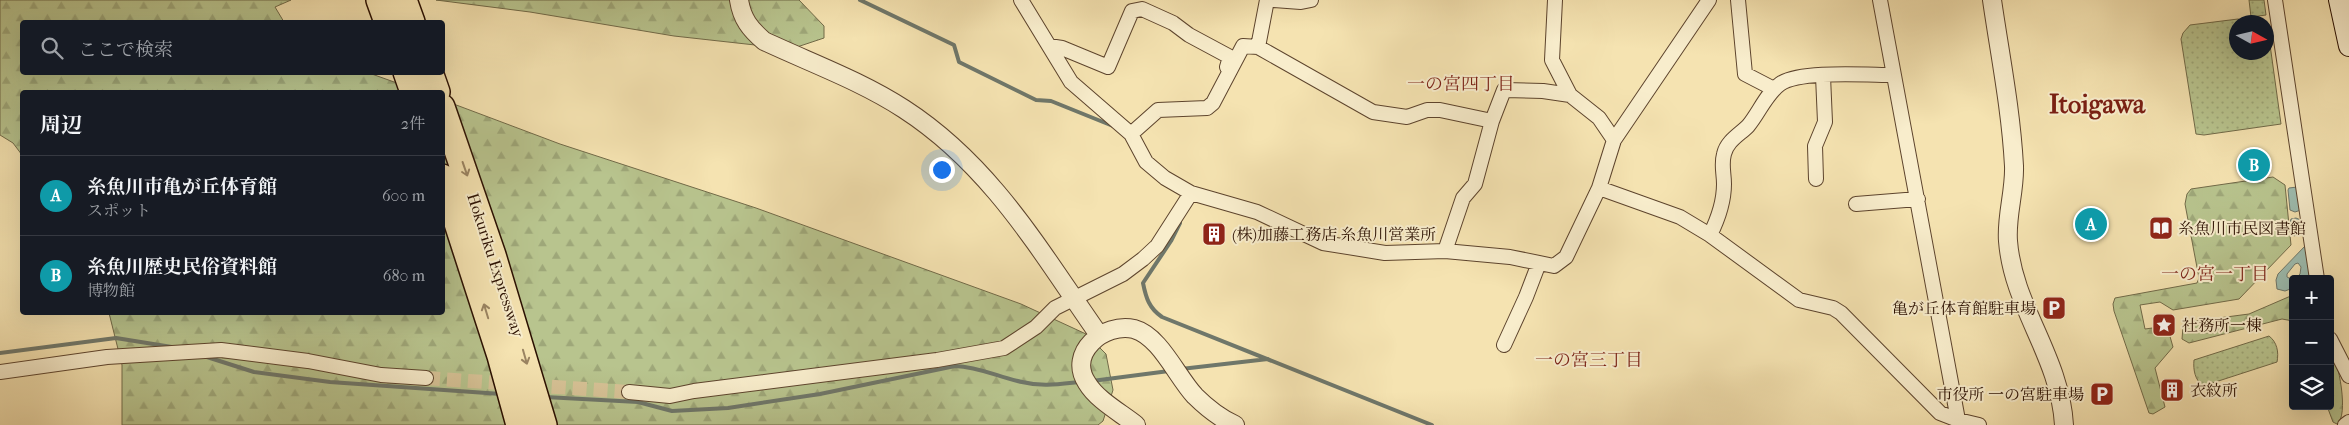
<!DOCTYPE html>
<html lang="ja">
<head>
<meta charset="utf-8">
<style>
	:root { --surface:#171b24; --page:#20242c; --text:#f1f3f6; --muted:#9ea1a6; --line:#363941; --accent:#ea580c }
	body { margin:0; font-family:"IM FELL French Canon","Noto Serif JP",serif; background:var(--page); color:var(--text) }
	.controls { position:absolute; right:15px; bottom:15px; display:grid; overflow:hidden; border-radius:5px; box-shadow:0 5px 20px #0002 }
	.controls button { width:45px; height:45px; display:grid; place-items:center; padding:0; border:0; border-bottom:1px solid var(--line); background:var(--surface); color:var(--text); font:25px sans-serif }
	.compass { position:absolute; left:2229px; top:15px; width:45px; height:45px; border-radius:50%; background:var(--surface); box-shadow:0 5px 20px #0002; rotate:98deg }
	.you { position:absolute; left:941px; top:169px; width:18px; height:18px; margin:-12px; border:4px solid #fff; border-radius:50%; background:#1a73e8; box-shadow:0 0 0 8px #1a73e833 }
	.badge { display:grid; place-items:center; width:32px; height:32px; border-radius:50%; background:var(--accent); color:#fff; font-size:16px; font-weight:700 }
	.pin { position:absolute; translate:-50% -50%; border:2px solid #fff; box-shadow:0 1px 5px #0006 }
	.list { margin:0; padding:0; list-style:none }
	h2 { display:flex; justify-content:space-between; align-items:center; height:65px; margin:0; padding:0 20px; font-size:21px }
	h2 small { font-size:16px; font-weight:400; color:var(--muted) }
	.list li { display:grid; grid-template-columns:32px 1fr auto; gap:15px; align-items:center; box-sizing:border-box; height:80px; padding:0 20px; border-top:1px solid var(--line) }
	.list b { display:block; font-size:19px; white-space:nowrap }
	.list p { margin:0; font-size:16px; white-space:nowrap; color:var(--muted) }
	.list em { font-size:16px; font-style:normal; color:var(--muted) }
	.icon { flex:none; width:28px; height:28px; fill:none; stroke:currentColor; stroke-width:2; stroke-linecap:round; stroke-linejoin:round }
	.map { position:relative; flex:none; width:2349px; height:425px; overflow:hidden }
	.search { position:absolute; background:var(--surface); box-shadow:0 5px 20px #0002; left:20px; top:20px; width:425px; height:55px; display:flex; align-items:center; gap:12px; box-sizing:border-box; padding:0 18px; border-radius:5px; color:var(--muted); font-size:19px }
	.panel { position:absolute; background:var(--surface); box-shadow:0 5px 20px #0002; left:20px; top:90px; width:425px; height:225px; border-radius:5px }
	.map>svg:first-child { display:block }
	.grass { fill:url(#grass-dots); stroke:#716a48 }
	.forest { fill:url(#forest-firs); stroke:#716a48 }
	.water { fill:#9dbdb0; stroke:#6f776a }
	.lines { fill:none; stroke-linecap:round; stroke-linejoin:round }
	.stream { stroke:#6f776a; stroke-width:4 }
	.minor-tunnel { stroke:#d7c397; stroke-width:14; stroke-dasharray:14 7; stroke-linecap:butt }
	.minor-casing { stroke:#5d442d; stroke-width:16 }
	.tertiary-casing { stroke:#5d442d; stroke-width:20 }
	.secondary-casing { stroke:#2a0f01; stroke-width:22 }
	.motorway-casing { stroke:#2a0f01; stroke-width:28 }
	.minor { stroke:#f8edcc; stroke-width:14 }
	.tertiary { stroke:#f8edcc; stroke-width:18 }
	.secondary { stroke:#f8edcc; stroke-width:20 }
	.motorway { stroke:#f5e3b1; stroke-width:25 }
	.oneway { stroke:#9a8462 }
	.labels { text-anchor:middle; stroke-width:4; stroke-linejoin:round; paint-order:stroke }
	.poi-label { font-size:16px; fill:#2a0f01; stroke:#f8edcc; text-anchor:start }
	.street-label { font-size:16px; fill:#2a0f01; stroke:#f8edcc }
	.neighbourhood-label { font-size:18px; fill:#7a1f14; stroke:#f8edcc }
	.town-label { font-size:26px; font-weight:bold; fill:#7a1f14; stroke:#f8edcc }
</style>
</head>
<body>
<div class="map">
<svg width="2349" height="425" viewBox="0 0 2349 425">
	<defs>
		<pattern id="grass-dots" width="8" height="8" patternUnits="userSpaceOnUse" patternTransform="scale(1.25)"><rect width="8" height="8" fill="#b8c48e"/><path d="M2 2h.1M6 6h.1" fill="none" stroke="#9ea779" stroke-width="1.8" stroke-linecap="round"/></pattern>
		<pattern id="forest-firs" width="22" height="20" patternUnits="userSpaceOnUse" patternTransform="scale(1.25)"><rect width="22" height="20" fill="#b8c48e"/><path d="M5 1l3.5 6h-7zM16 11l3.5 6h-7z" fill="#9ea779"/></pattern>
	</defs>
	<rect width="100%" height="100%" fill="#f5e3b1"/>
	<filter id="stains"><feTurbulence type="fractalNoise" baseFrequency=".004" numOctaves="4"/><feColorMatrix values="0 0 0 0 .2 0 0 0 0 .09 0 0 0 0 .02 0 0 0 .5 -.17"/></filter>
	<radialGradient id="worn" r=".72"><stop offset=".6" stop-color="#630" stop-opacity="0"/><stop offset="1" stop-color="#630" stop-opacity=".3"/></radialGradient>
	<path class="grass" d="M2249,0h15l2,15 -15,2z
		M2238,19l11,3h-13v30h30l1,-29 14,101 -77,11 -8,-1 -15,-95 2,-6 7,-8z
		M2269,336c8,6 10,16 8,26l-74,24c-8,-6 -10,-16 -9,-26z"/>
	<path class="forest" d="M0,0h291l-16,7 9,15h-262v50l347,1 53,19h-400v63l-9,-12 -13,-8z
		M436,0h363l25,26v12l-33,11 -117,-13 -144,-24z
		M443,100l117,44 196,64 265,96 65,30 20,20 7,36 -10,31 -5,4h-976v-60l-13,-52 333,-1z
		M2273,177l12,8 6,60 -52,54 -66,11 -13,-8 -20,3 5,24 22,-3 6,21 -18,21 10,39 -12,7 -4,-1 -35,-102 -1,-7 2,-6 82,-15 2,-5 -14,-74 2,-10 4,-5z
		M2293,295v26l-11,-2 -93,24 -7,-4 1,-12 5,-5 61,-8z
		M2330,346c9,16 19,70 7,78l-4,-2 -6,-16h3z"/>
	<path class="water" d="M2297,187l4,23 -6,2 -5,-2 -2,-20 1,-2z
		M2296,218l7,3 -2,11 -7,4c-5,-4 -5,-11 -3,-17z
		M2305,246h2l3,25 -2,8h-13l5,-5 1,-7 -3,-4 -3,1 -8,10v3l6,3v8l-8,3 -8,-2 -1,-9 2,-6z"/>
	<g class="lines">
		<path class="stream" d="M860,0l94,45 5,17 77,38 15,1 62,25
			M1180,223l-9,18 -28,42c3,15 6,25 19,34l270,108
			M0,353l116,-15 62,10
			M207,357l47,15 76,10 171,12
			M1181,369l87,-10
			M1092,381l77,-10
			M545,397l93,5 34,9 56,-3 92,-14 135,-28c25,1 43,11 67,16 20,5 38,2 58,0"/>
		<path class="minor-tunnel" d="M426,378l203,14"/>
		<g class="minor-casing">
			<path id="minor" d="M1021,0l50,82 60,52 15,28 19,16 26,15 66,19 66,31 62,10 60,-2 65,6 44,9 12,-9 33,-69 15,-48 95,-140
				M1274,0l27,2 10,-2
				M1555,0l-3,60 18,35 29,23 15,22
				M1738,0l7,74 29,15
				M1880,0l78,420
				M2275,0l42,279
				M1049,46l13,2 46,19 24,-56 10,-2 31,14 16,12 41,22 -3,10 2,3
				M1258,47l9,-47
				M1131,134l27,-24 49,-2 6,-5 30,-57 15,1 115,65 34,5 20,-7h13l52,11
				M1816,179l-1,-33 10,-24 -2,-46
				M1599,188l81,29 30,18 89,65 34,8 8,5 99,100 18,7 21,5
				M1856,204l62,-5
				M1710,235c8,-16 14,-33 14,-51 0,-11 -3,-19 0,-30 3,-13 15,-19 24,-28 11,-13 18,-32 32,-42 19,-14 88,-9 113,-9
				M1445,251l18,-53 12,-14 17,-63 12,-31 39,1 27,4
				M2330,339l19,37
				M1504,345l22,-48 13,-34
				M0,372l107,-15 114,-7 87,11 73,14 45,3
				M629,392l41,4 24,-5 243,-31 67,-12 32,-21 19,-19 68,-34 20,-15 14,-13 34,-53
				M2345,425l4,-3"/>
		</g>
		<g class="tertiary-casing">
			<path id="tertiary" d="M739,0c3,19 11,29 25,41 47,22 97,40 140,68 88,57 136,142 195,226
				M1992,0c8,55 19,110 22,166 1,25 -8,50 -6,75 5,66 52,115 56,184
				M1136,425c-15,-12 -39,-25 -49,-42 -20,-30 17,-61 47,-54 26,7 43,48 61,67 12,12 25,22 40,29"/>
		</g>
		<g class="secondary-casing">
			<path id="secondary" d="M2339,0l10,46"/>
		</g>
		<g class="motorway-casing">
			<path id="motorway" d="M379,0l8,22
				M404,0l8,22
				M406,72l7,20
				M430,72l7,20
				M442,107l51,148 51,170
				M442,177l58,179 19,69"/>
		</g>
		<use href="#minor" class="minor"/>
		<use href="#tertiary" class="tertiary"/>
		<use href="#secondary" class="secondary"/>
		<use href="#motorway" class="motorway"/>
	</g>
	<defs><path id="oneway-shaft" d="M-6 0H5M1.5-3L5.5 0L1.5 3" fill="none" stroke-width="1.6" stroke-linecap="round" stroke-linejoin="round" transform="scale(1.25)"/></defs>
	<g class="oneway">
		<use href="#oneway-shaft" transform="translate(465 169) rotate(71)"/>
		<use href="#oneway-shaft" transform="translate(486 311) rotate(-107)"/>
		<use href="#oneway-shaft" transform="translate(525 357) rotate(74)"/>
	</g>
	<defs>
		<g id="library-square" transform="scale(1.25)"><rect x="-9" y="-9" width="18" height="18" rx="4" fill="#8f2418" stroke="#f8edcc"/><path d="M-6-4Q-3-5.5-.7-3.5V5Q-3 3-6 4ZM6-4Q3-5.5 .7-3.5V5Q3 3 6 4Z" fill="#fff"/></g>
		<g id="building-square" transform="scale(1.25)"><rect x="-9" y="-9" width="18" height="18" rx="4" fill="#8f2418" stroke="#f8edcc"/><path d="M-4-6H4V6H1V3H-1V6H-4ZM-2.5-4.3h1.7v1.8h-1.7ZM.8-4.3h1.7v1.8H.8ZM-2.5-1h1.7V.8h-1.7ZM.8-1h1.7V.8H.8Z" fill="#fff"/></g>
		<g id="parking-square" transform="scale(1.25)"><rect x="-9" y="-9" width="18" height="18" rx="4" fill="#8f2418" stroke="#f8edcc"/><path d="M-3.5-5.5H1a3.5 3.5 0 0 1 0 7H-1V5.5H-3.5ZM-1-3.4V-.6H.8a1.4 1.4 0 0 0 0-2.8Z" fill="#fff"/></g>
		<g id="sight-square" transform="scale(1.25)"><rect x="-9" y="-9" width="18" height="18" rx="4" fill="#8f2418" stroke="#f8edcc"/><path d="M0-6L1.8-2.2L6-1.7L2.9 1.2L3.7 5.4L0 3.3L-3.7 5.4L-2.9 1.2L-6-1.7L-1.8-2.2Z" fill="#fff"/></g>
	</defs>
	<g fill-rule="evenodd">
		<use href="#library-square" x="2161" y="228"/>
		<use href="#building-square" x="1214" y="234"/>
		<use href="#parking-square" x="2054" y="308"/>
		<use href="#sight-square" x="2164" y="325"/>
		<use href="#building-square" x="2172" y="390"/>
		<use href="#parking-square" x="2102" y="394"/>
	</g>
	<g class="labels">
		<g class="poi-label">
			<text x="2178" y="234">糸魚川市民図書館</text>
			<text x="1232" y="240">(株)加藤工務店 糸魚川営業所</text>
			<text x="2036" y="314" text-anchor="end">亀が丘体育館駐車場</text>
			<text x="2182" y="331">社務所一棟</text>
			<text x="2190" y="396">衣紋所</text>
			<text x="2084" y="400" text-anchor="end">市役所 一の宮駐車場</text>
		</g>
		<g class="street-label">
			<text transform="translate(496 265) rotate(72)" y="6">Hokuriku Expressway</text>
		</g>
		<g class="neighbourhood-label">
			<text x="1461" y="90">一の宮四丁目</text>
			<text x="2215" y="280">一の宮一丁目</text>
			<text x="1589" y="366">一の宮三丁目</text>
		</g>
		<g class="town-label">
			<text x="2097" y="113">Itoigawa</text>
		</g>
	</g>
	<rect width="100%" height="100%" filter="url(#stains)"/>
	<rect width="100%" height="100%" fill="url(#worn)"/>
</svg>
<div class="controls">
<button>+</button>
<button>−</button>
<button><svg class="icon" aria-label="layers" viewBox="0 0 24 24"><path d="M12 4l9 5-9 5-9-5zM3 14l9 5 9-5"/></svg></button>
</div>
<svg class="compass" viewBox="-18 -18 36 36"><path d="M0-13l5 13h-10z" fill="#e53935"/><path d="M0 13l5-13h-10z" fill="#9ea1a6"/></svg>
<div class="you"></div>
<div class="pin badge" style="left:2091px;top:224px;background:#0f9aa8">A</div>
<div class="pin badge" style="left:2254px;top:165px;background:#0f9aa8">B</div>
<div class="search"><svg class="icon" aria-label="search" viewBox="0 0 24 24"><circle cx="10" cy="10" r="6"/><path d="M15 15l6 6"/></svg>ここで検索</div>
<section class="panel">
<h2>周辺<small>2件</small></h2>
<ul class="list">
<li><span class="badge" style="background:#0f9aa8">A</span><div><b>糸魚川市亀が丘体育館</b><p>スポット</p></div><em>600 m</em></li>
<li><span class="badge" style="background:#0f9aa8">B</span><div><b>糸魚川歴史民俗資料館</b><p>博物館</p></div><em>680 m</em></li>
</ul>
</section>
</div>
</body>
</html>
